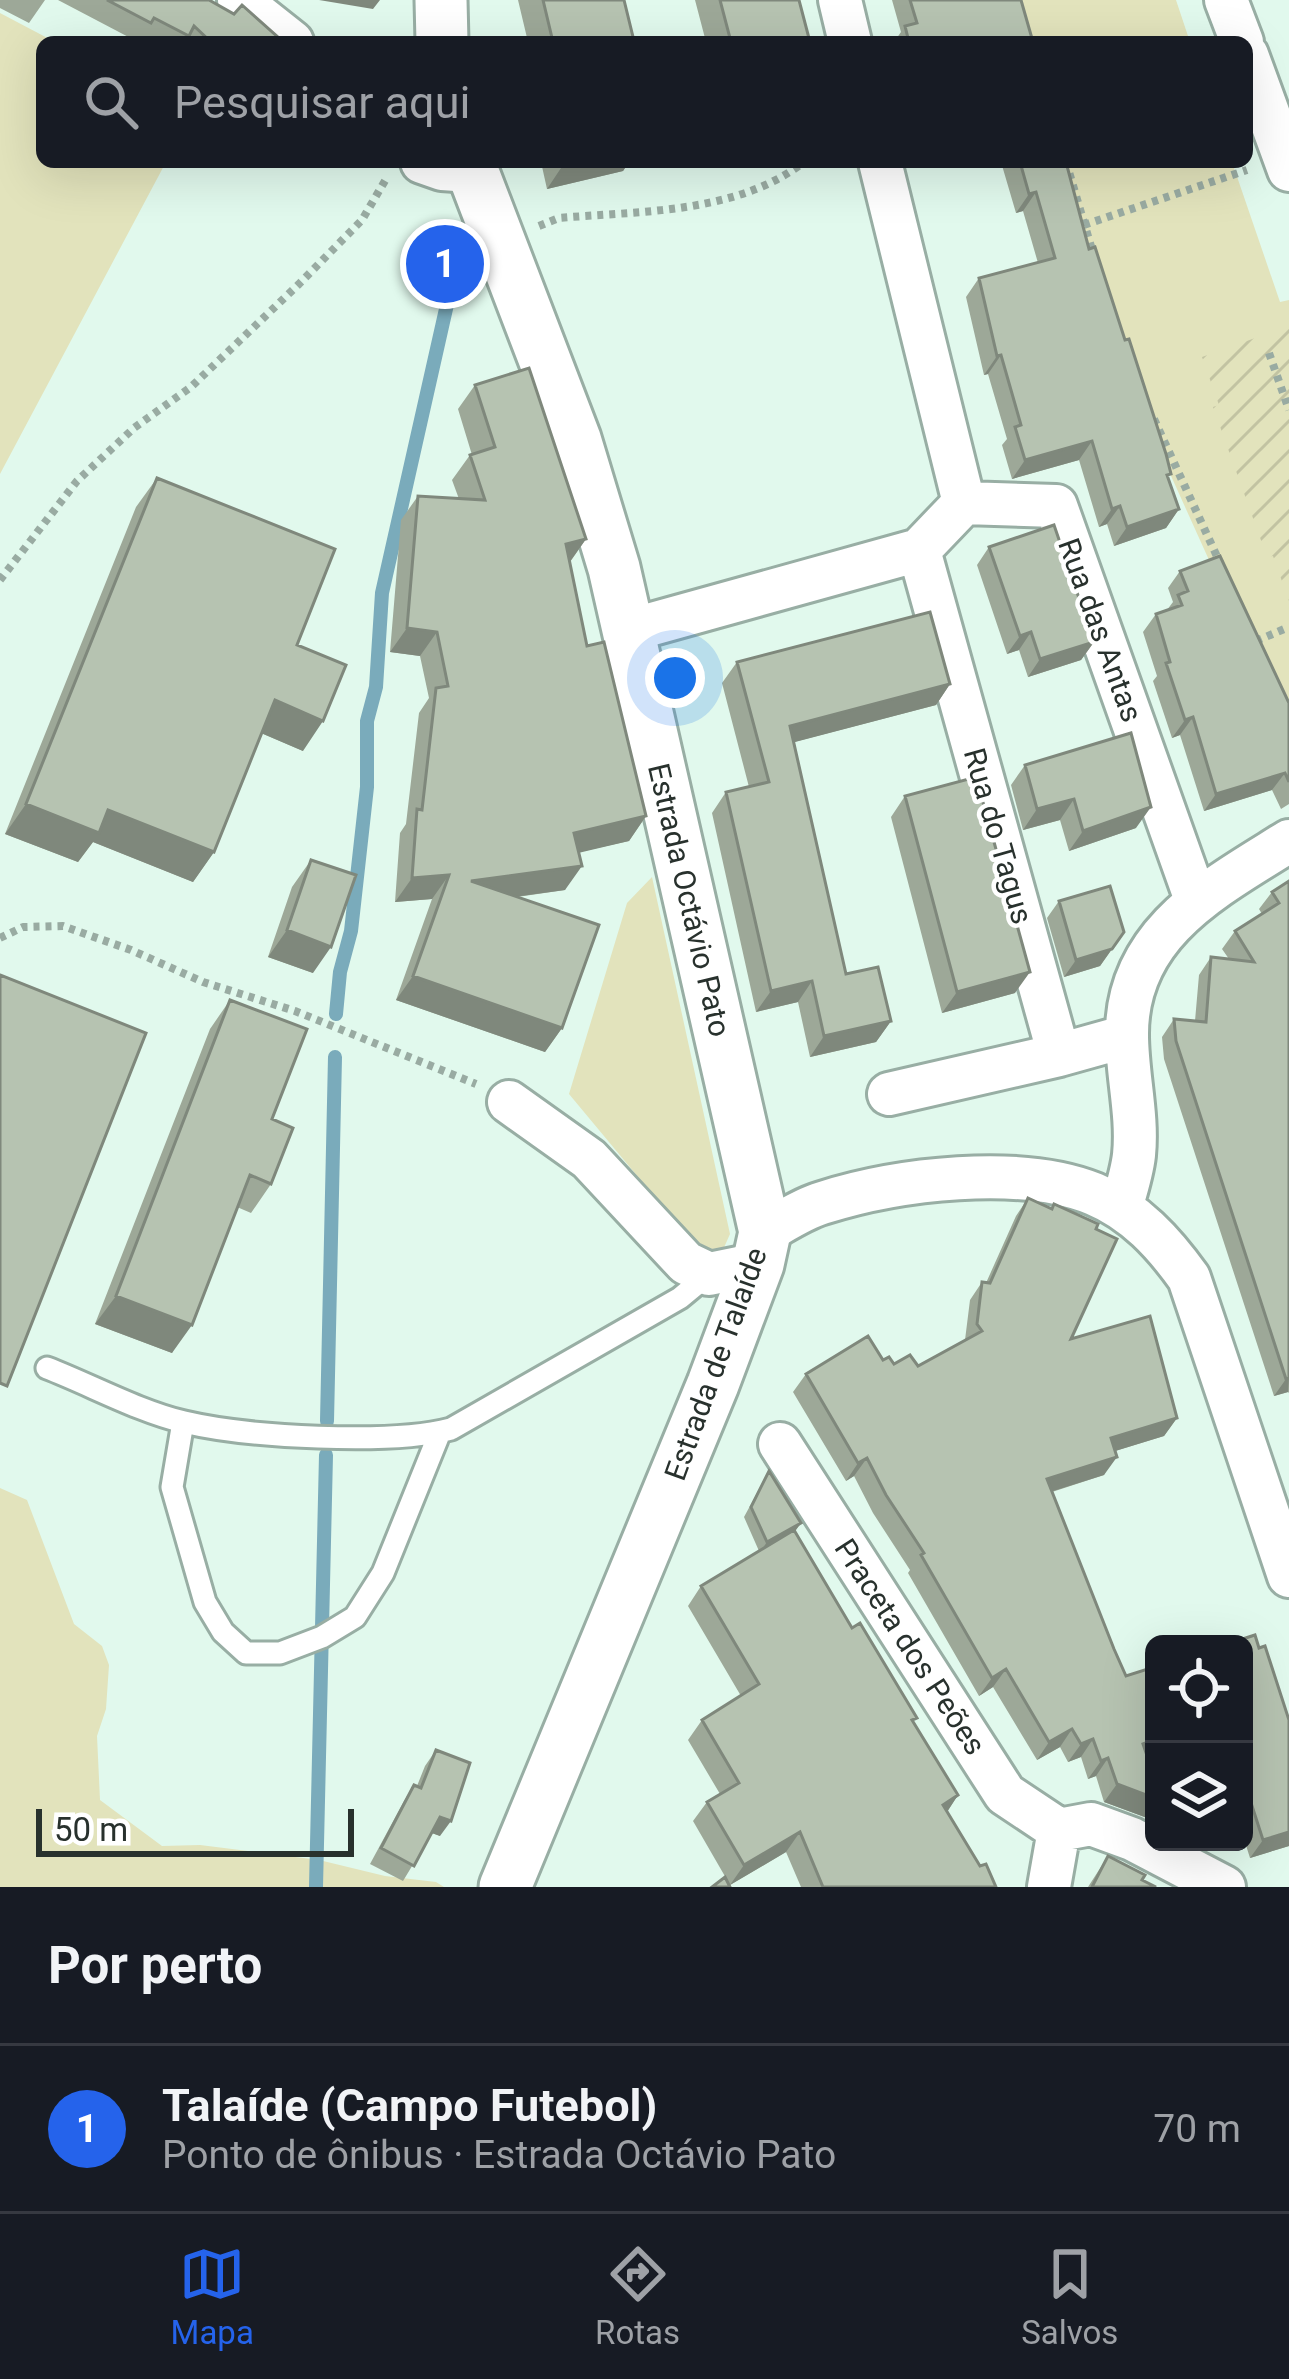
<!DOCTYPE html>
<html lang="pt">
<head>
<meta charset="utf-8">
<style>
	:root { --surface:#171b24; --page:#242831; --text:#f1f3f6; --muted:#9ea1a6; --line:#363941; --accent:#2563eb }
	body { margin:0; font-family:Roboto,sans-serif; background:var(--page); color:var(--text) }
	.controls { position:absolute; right:36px; bottom:36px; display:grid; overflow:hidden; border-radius:18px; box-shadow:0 12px 48px #0002 }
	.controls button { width:108px; height:108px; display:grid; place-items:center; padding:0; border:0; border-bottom:3px solid var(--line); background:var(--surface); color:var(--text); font:60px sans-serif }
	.scale { position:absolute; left:36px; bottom:30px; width:318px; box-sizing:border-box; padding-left:12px; border:6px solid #28312d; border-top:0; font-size:33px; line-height:42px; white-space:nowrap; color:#28312d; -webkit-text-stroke:9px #fff; paint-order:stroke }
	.you { position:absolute; left:675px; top:678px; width:42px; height:42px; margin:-30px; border:9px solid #fff; border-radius:50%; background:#1a73e8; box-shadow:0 0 0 18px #1a73e833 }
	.badge { display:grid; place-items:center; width:78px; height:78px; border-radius:50%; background:var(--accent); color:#fff; font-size:39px; font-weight:700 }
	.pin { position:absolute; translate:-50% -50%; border:6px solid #fff; box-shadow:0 3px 12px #0006 }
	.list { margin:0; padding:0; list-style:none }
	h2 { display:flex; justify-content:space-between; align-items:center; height:156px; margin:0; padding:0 48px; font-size:51px }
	h2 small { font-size:39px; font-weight:400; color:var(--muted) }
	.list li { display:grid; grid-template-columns:78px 1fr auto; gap:36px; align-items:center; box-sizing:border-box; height:168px; padding:0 48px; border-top:3px solid var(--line) }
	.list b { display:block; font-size:45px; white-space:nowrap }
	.list p { margin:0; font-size:39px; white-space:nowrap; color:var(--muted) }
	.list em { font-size:39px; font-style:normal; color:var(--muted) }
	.icon { flex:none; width:66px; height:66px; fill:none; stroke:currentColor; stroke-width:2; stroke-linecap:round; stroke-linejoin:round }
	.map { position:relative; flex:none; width:1289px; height:1887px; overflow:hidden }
	.search { position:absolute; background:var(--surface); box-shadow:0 12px 48px #0002; left:36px; right:36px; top:36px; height:132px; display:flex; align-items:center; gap:30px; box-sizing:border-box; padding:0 42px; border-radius:18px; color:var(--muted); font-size:45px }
	.sheet { height:324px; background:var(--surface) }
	nav { display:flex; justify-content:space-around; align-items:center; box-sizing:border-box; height:168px; border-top:3px solid var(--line); background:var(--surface); font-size:33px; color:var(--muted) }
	nav a { display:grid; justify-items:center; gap:6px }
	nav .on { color:var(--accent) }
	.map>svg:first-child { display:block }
	.green { fill:#e2e3bc }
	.garden { fill:url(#garden-furrows) }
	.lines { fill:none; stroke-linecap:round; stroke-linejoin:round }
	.stream { stroke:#7aabbb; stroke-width:14 }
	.service-casing { stroke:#98aea4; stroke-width:27 }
	.minor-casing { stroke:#98aea4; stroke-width:48 }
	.tertiary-casing { stroke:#98aea4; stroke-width:57 }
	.path { stroke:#99aba2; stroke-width:8; stroke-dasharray:6 6; stroke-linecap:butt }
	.service { stroke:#fff; stroke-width:21 }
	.minor { stroke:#fff; stroke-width:42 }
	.tertiary { stroke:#fff; stroke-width:51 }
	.wall { fill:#9da898 }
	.shaded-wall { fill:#7f887c }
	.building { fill:#b6c3b1; stroke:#7f887c; stroke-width:3 }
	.labels { text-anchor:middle; stroke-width:9; stroke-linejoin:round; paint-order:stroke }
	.street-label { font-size:30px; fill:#28312d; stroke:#fff }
</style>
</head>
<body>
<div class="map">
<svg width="1289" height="1887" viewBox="0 0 1289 1887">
	<defs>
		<pattern id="garden-furrows" width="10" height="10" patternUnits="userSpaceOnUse" patternTransform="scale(3)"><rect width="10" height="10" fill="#e2e3bc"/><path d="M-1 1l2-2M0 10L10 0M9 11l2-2" fill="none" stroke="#c2c3a2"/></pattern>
	</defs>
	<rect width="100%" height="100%" fill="#e1f9ed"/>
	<path class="green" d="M1008,0h168l14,42h-169z
		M0,13l55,29h-13v120h124l-166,312z
		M1057,162h175l48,140 9,-2v437l-169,-374z
		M652,877l78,357 -8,18 -29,-9 -124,-149 58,-191z
		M0,1488l27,12 47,124 28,22 7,19 -3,44 -9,27 3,64 62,46 38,-1 119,15 66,16 51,6 8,5h-444z"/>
	<path class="garden" d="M1289,326v275l-16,-45 -6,1 -54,-150 6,-2 -17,-48z"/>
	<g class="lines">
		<path class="stream" d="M336,1014l4,-42 11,-41 16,-144v-66l9,-34 6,-94 66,-293
			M327,1421l8,-364
			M316,1887l10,-432"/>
		<g class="service-casing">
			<path id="service" d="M47,1368c44,17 91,43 137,54 63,15 206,23 267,7l229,-131 29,-24
				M183,1422l-11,65 33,115 18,30 23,21h34l42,-16 33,-20 28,-44 57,-141"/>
		</g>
		<g class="minor-casing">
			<path id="minor" d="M239,0l53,42
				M840,0l10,42
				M1226,0l16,42
				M1247,55l42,115
				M422,162l20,7 29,2
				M880,162l84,341
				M964,503l92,3 140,394
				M919,550l140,505 68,-19
				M627,631l292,-81 45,-47
				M889,1094l170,-39
				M509,1102l80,57 97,104 23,11 49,-10
				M1121,1208c5,-17 11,-35 13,-53 4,-40 -7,-80 -7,-120 -1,-102 87,-147 162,-194
				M765,1232c18,-10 37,-23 57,-29 75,-24 198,-39 272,-9 41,17 70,49 95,84l100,298
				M780,1444l225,350 54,36
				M1049,1887l10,-57 32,-6 41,15 92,48"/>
		</g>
		<g class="tertiary-casing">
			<path id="tertiary" d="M441,0l1,42
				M469,162l106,277 39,129 151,664 -7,32 -45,120 -208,503"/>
		</g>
		<path class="path" d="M1066,162l27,91
			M1084,225l163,-55
			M539,226l20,-8c80,-7 178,-4 245,-56
			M1269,353l20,57
			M1154,419l66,144
			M0,580l77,-99 57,-53 57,-41 108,-103 63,-64 24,-41
			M1256,641l33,-14
			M0,938l23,-11 40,-1 68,24 72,32 92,29 181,73"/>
		<use href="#service" class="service"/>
		<use href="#minor" class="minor"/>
		<use href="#tertiary" class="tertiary"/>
	</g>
	<path class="wall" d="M0,0h45l-16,23 -29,-15z
		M58,0h151l71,42h-130l-8,-5 -4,5z
		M518,0h106l9,42h-105z
		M695,0h104l11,42h-104z
		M892,0h129l12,42h-139l7,-10z
		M541,162h88l-6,9 -76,18z
		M1001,162h65l23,87 90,260 -13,19 -52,18 -7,-22 -8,3 -20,-67 -67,19 -10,-34 5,-6 -19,-65 -4,1 -18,-78 13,-19 59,-15 -15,-52 -7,2z
		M475,385l111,154 -16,23 17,84 59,170 -17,25 -50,11 -14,38 -48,7 45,131 -17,24 -149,-52 36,-101 -37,3 5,-69 6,-9 13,-111 10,-15 -9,-42 -30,-4 11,-132 17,-24 41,3 -7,-19 18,-25h2l-14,-46z
		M157,478l140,167 6,106 -42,-18 -47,119 -21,30 -100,-40 -15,20 -73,-28 131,-327z
		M989,547l105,95 -13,18 -53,17 -9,-27 -12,4 -30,-89z
		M1180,571l109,132v101l-8,5 -9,-19 -68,21 -24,-76 -8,3 -19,-57 4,-5 -14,-44 13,-18 11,-4 6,-8 -5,-14z
		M737,662l213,22 -14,21 -142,37 52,232 45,47 -15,21 -66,15 -12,-55 -42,10 -44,-199 14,-21 23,-5 -27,-104z
		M1025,765l111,63 -67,23 -9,-31 -37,10 -12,-45z
		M905,796l110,197 -73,20 -51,-196z
		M311,860l2,113 -45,-16 24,-70z
		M1289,881v512l-1,-1 -14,4 -110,-337 -2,-22 12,-18 21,2 4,-46 12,-18 18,2 -7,-10 13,-18 27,-17 -3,-5 13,-17z
		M1059,901l65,31 -24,34 -36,11 -17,-59z
		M230,1000l42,119 -1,65 -20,29 -14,-6 -65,146 -77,-29 115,-295z
		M1028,1198l43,141 106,79 -13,18 -49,15 -11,24 -52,17 62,157 12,27 28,-9v87l-7,2 7,20v37l-4,6 -46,-17 -8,-26 -8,3 -7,-22 -13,5 -8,-15 -23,13 -44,-73 -14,9 -71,-123 2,-3 -37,-57 -19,-37 -8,5 -53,-89 13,-18 77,-14 11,4 24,2 47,-26 5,-40 12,-18 4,1 30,-67z
		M769,1471l32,52 -6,8 57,97 106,167 -11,17 33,54 16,21h-195l-15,-35 -56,33 -37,-64 14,-19 13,-8 -32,-54 14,-20 39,-24 -53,-90 13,-20 58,-35 -15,-34z
		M1244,1644l45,76v126l-39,12 -6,-19z
		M436,1750l4,86 -8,-3 -29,48 -33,-17 34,-63 10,-16 3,1 8,-20z
		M1108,1856l34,24 14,7h-68z"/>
	<path class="shaded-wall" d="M319,0h61l-7,9z
		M565,162h64l-6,9 -76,18z
		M1036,192l-13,19 -7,2 13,-19z
		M1001,355l-13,19 -4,1 13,-19z
		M1092,441l-13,19 -67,19 13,-19z
		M1120,506l-13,18 -8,3 13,-18z
		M1179,509l-13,19 -52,18 13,-19z
		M586,539l-17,24 -3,-19z
		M407,628l30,4 -17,24 -30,-4z
		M1031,632l-12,18 -12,4 13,-18z
		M1094,642l-13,18 -53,17 12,-18z
		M950,684l-14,21 -160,42 14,-21z
		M275,700l48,21 -20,30 -49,-21z
		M1193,717l-13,18 -8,3 13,-18z
		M1285,773l-13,17 -68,21 12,-17z
		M1074,799l-14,21 -37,10 14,-21z
		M26,804l82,6 106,42 -21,30 -100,-40 -15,20 -73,-28z
		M1151,807l-15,21 -67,23 14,-20z
		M646,816l-17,25 -72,17 17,-25z
		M582,866l-17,24 -111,15 17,-24z
		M449,875l-17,24 -37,3 17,-24z
		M287,930l44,17 -18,26 -45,-16z
		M1112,949l-12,17 -36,11 12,-17z
		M1030,972l-15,21 -73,20 15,-21z
		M413,976l149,52 -17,24 -149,-52z
		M812,981l-14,21 -42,10 15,-21z
		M891,1021l-15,21 -66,15 14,-21z
		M116,1296l76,29 -20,28 -77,-29z
		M1289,1378l-1,14 -14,4 12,-17z
		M1177,1418l-13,18 -65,20 12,-18z
		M1117,1457l-13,18 -70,22 13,-18z
		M867,1458l-13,18 -8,5 12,-18z
		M801,1523l-8,11 -33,18 7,-10z
		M1006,1669l-13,18 -14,9 13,-18z
		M1072,1729l-12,18 -23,13 12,-18z
		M1093,1739l-12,18 -13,5 13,-18z
		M1154,1740v14l-23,8 12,-18z
		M1108,1758l-12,18 -8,3 13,-18z
		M1117,1784l37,14v15l-4,6 -46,-17z
		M958,1795l-13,20 -2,-10z
		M440,1817l11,4 -11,15 -11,-4z
		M800,1832l-14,20 -56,33 14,-20z
		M1289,1832v14l-39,12 13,-18z"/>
	<path class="building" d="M107,0h102l25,14 8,-9 38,34v3h-69l-17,-16 -5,10 -35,-18 -3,5z
		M543,0h81l10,41 -81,1z
		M720,0h79l11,42h-79z
		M910,0h111l12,42h-124l-4,-16 12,-3z
		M1020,162h46l23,87 6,-2 30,93 4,-1 37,115 5,20 -4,1 12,34 -52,18 -7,-21 -8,3 -20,-68 -67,19 -10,-33 6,-2 -20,-70 -4,1 -18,-78 76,-20 -19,-66 -7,2z
		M529,368l57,171 -20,5 21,102 17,-4 42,174 -72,17 8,33 -111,15 128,44 -37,103 -149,-52 36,-101 -37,3 5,-69 5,1 14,-122 12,-2 -11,-54 -30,-4 11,-132 67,4 -15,-45 25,-8 -20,-62z
		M157,478l178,71 -38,96 49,20 -23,56 -48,-21 -61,152 -106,-42 -9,23 -73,-29z
		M1054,525l40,117 -54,17 -9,-27 -11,4 -31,-89z
		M1220,556l69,147v79l-4,-9 -69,21 -23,-77 -8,3 -19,-57 4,-1 -14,-48 26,-9 -4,-10 10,-4 -8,-20z
		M930,612l20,72 -160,42 56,248 32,-7 13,54 -67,15 -12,-55 -41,10 -45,-199 43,-10 -32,-120z
		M1131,733l20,74 -68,24 -9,-32 -37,10 -12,-44z
		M976,777l54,195 -73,20 -52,-196z
		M311,860l45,15 -25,72 -44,-17z
		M1289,881v497l-3,1 -110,-338 -2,-22 32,3 5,-65 43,5 -19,-31 44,-28 -7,-11z
		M1110,886l14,46 -12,17 -36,11 -17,-59z
		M0,975l146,58 -139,353 -7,-3z
		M230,1000l77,29 -35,90 21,9 -22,56 -21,-9 -58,150 -76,-29z
		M1028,1198l24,11 2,-5 44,20 -2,5 21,10 -46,100 79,-23 27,102 -66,20 6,19 -70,22 67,170 12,27 28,-9v73l-11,4 11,32v22l-37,-14 -9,-26 -7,3 -8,-22 -12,5 -9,-15 -23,13 -43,-73 -14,9 -71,-123 3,-2 -38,-58 -19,-37 -9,5 -52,-89 62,-38 15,24 6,-3 5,7 16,-9 8,11 64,-35 -5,-7 5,-42 8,1z
		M769,1471l32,52 -34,19 -16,-35z
		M794,1530l58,98 8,-5 57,95 -5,2 46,75 -15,10 37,61 6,-2 10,23h-173l-23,-55 -56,33 -37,-63 32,-19 -37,-63 57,-36 -58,-98z
		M1255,1635l4,13 6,-2 24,74v112l-26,8 -19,-59v-137h-17z
		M436,1750l34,13 -19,58 -11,-4 -26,49 -33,-18 33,-63 7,3z
		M1108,1856l37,19 -3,5 14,7h-64z
		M725,1877l5,10h-18z"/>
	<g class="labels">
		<g class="street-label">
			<text transform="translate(1100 630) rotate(70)" y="10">Rua das Antas</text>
			<text transform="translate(998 836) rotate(74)" y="10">Rua do Tagus</text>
			<text transform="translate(689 900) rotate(77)" y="10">Estrada Octávio Pato</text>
			<text transform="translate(716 1364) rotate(-70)" y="10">Estrada de Talaíde</text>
			<text transform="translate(910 1647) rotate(57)" y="10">Praceta dos Peões</text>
		</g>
	</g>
</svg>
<div class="controls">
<button><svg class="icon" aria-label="locate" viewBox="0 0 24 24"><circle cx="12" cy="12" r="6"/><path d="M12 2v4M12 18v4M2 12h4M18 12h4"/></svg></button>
<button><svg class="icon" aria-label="layers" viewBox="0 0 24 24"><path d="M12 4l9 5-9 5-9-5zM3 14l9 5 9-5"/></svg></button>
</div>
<div class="scale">50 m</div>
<div class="you"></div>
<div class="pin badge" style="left:445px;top:264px">1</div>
<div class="search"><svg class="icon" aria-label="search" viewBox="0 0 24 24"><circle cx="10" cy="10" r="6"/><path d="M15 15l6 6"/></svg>Pesquisar aqui</div>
</div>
<section class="sheet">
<h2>Por perto<small></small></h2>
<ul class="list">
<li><span class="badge">1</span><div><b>Talaíde (Campo Futebol)</b><p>Ponto de ônibus · Estrada Octávio Pato</p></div><em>70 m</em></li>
</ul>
</section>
<nav>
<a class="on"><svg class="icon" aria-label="map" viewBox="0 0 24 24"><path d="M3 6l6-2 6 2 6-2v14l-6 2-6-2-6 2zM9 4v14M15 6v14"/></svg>Mapa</a>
<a><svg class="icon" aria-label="directions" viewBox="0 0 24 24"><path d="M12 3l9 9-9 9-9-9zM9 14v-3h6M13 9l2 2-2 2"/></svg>Rotas</a>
<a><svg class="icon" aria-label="saved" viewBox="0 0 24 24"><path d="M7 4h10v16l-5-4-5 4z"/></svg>Salvos</a>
</nav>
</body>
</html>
